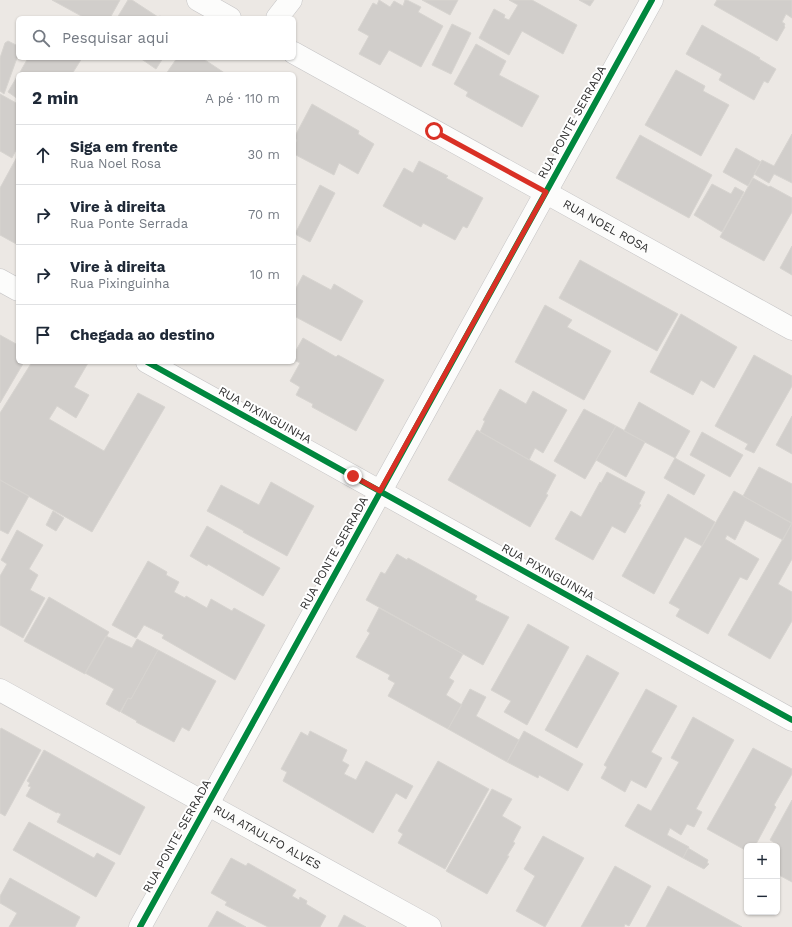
<!DOCTYPE html>
<html lang="pt">
<head>
<meta charset="utf-8">
<style>
	:root { --surface:#fff; --page:#f6f6f7; --text:#1f2937; --muted:#747a83; --line:#e0e1e3 }
	body { margin:0; font-family:"Work Sans",sans-serif; background:var(--page); color:var(--text) }
	.controls { position:absolute; right:12px; bottom:12px; display:grid; overflow:hidden; border-radius:6px; box-shadow:0 1px 3px #0004 }
	.controls button { width:36px; height:36px; display:grid; place-items:center; padding:0; border:0; border-bottom:1px solid var(--line); background:var(--surface); color:var(--text); font:20px sans-serif }
	.stop { position:absolute; width:12px; height:12px; margin:-9px; border:3px solid #d93025; border-radius:50%; background:#fff }
	.stop.end { background:#d93025; border-color:#fff; box-shadow:0 1px 4px #0008 }
	.list { margin:0; padding:0; list-style:none }
	h2 { display:flex; justify-content:space-between; align-items:center; height:52px; margin:0; padding:0 16px; font-size:17px }
	h2 small { font-size:13px; font-weight:400; color:var(--muted) }
	.list li { display:grid; grid-template-columns:26px 1fr auto; gap:12px; align-items:center; box-sizing:border-box; height:60px; padding:0 16px; border-top:1px solid var(--line) }
	.list b { display:block; font-size:15px; white-space:nowrap }
	.list p { margin:0; font-size:13px; white-space:nowrap; color:var(--muted) }
	.list em { font-size:13px; font-style:normal; color:var(--muted) }
	.icon { flex:none; width:22px; height:22px; fill:none; stroke:currentColor; stroke-width:2; stroke-linecap:round; stroke-linejoin:round }
	.map { position:relative; flex:none; width:792px; height:927px; overflow:hidden }
	.search { position:absolute; background:var(--surface); box-shadow:0 1px 3px #0004; left:16px; top:16px; width:280px; height:44px; display:flex; align-items:center; gap:10px; box-sizing:border-box; padding:0 14px; border-radius:6px; color:var(--muted); font-size:15px }
	.panel { position:absolute; background:var(--surface); box-shadow:0 1px 3px #0004; left:16px; top:72px; width:280px; height:292px; border-radius:6px }
	.map>svg:first-child { display:block }
	.building { fill:#d1cecb; stroke:#d7d4d0 }
	.lines { fill:none; stroke-linecap:round; stroke-linejoin:round }
	.street-casing { stroke:#c5c4c5; stroke-width:23 }
	.secondary-casing { stroke:#c5c4c5; stroke-width:23 }
	.street { stroke:#fcfcfb; stroke-width:22 }
	.secondary { stroke:#fcfcfb; stroke-width:22 }
	.cycleway-casing { stroke:#fff; stroke-width:8 }
	.cycleway { stroke:#00873e; stroke-width:6 }
	.route { stroke:#d93025; stroke-width:5 }
	.labels { text-anchor:middle; stroke-width:4; stroke-linejoin:round; paint-order:stroke }
	.street-label { font-size:12px; fill:#2e2e2e; stroke:#fff }
</style>
</head>
<body>
<div class="map">
<svg width="792" height="927" viewBox="0 0 792 927">
	<rect width="100%" height="100%" fill="#ece8e4"/>
	<path class="building" d="M52,0h68l-10,18h-25z
		M128,0h4l26,17 2,-1 3,2h-46z
		M379,0l11,7 4,-6 9,5 2,-6h2l14,7 -3,5 25,14 -22,41 -32,-17 -9,15 -21,-11 10,-18 -11,-6 15,-27 4,2z
		M422,0h36l-8,15z
		M509,0h23l45,25 -14,29 -41,-23 -13,24 -30,-17 15,-29 11,6 -1,3 5,2 9,-15z
		M579,0h15l-4,6z
		M717,0h75v18l-6,-4 -4,8 3,2 -1,2 1,1 -8,14 -63,-36z
		M452,24l19,9 -20,41 -19,-9z
		M702,25l58,33 -1,1 17,10 -8,14 -4,-2 -10,19 -35,-20 3,-6 -36,-20z
		M8,41l10,5v9l-14,39 -4,-3v-33l5,-15z
		M476,44l30,17 -7,14 40,21 -17,31 -56,-31 2,-4 -14,-8z
		M28,58h54l-10,16h-53z
		M140,58h23l-7,11z
		M177,58h25l24,16h-60z
		M676,70l29,16 -2,5 26,14 -28,51 -56,-31z
		M18,75v24l-10,-7z
		M0,94l18,10v42l-6,12 -12,-7z
		M312,104l47,27 -1,3 16,10 -16,30 -19,-11 -5,12 -40,-21v-8l3,-6 -3,-2z
		M792,134v49l-18,-9 -5,9 -15,-9 8,-14 12,6z
		M640,135l72,40 -23,43 -73,-40z
		M736,148l25,14 -13,24 -25,-14z
		M18,155v90l-18,-10v-47z
		M419,161l29,15 -2,2 37,20 -16,30 -4,-2 -8,14 -32,-17 -2,4 -38,-21 21,-38 9,5z
		M753,178l16,9 1,-1 22,12v14l-28,49 -44,-24z
		M712,184l19,10 4,-7 9,5 -22,40 -28,-17z
		M320,185l15,8 -25,49 -15,-8z
		M792,246v29l-12,-7z
		M580,260l98,54 -21,37 -98,-53z
		M303,275l28,15 3,-6 29,17 -22,40 -47,-25v-8l2,-4 -2,-1v-11z
		M545,305l27,15 -5,7 44,24 -27,49 -69,-38z
		M681,314l56,33 -23,41 -13,-8 -8,15 -43,-23z
		M0,335l18,10v17h6l-24,41z
		M303,338l33,19 2,-2 46,25 -28,51 -44,-24 1,-3 -17,-9 4,-8 -10,-6 10,-18 -6,-3v-6z
		M754,355l38,21v10l-38,67 -9,-4 3,-5 -33,-18z
		M32,362h54l2,1 -14,24 15,8 -13,23 -19,-12 -8,13 55,32 34,-58 27,14 -73,125 -92,-52v-67z
		M500,389l26,15 7,-13 34,19 -24,43 -8,-5 -6,12 -49,-28 5,-11 -2,-1z
		M639,402l51,29 -15,27 -51,-27z
		M584,409l32,17 -31,53 -31,-18z
		M792,416v38l-16,-9z
		M616,426l29,16 -19,35 -30,-17z
		M477,430l79,45 -10,19 2,1 -18,32 -82,-47z
		M702,432l41,23 -13,22 -40,-22z
		M675,458l30,17 -11,20 -30,-17z
		M759,467l33,17v38l-1,1 -48,-27z
		M607,472l38,20 -6,12 2,1 -16,28 -13,-7 -19,34 -38,-21 16,-28 10,6 19,-35 1,1z
		M0,480l29,16 -21,38 -8,-4z
		M271,482l43,24 -27,50 -44,-24 1,-1 -37,-20 14,-26 38,20z
		M734,491l58,32 -9,17 -38,-20 -10,20 -8,-5 -2,4 34,20 -12,21 -7,-3 -32,57 -32,-18 4,-7 -11,-6z
		M668,494l47,28 -13,24 -17,-9 -31,57 -32,-18z
		M53,511l11,7 -8,13 -10,-6z
		M792,523v36l-14,25 14,8v29l-22,38 -42,-24z
		M207,526l73,42 -17,28 -55,-32 -1,2 -17,-10z
		M17,530l26,15 -14,24 9,6 -8,15 15,8 -22,40 -23,-13v-49l7,-12 -6,-4z
		M397,554l10,6 1,-2 69,38 -2,4 34,17 -26,48 -117,-65 15,-28 4,2z
		M148,561l19,11 -1,3 13,7 -5,10 11,6 1,-2 21,12 4,-9 21,12 2,-3 31,17 -30,55 -73,-42 2,-3 -20,-10 -8,13 -24,-13z
		M49,597l60,35 -24,42 -61,-33z
		M379,608l84,46 -14,24 5,3 -8,14 16,10 -14,24 -60,-33 7,-13 -7,-4 2,-4 -34,-18 14,-24 -3,-2z
		M528,624l41,23 -42,78 -23,-13 7,-11 -20,-11z
		M106,636l26,12 5,-9 21,11 -27,49 -3,-1 -8,14 -14,-8 8,-15 -29,-16z
		M158,650l58,31 -27,50 -7,-4 -8,15 -38,-20 1,-1 -16,-9 7,-14 3,1z
		M587,655l32,18 -42,75 -32,-18z
		M470,689l16,8 -10,19 43,24 -12,22 -59,-33z
		M646,689l31,17 -26,46 11,6 -16,30 -15,-8 -6,12 -24,-14 6,-11 -3,-2z
		M693,717l41,23 -38,69 6,3 -8,15 -7,-3 -6,11 -11,-7 -3,7 22,12 -6,11 -58,-32 13,-22 13,7 28,-49 -8,-4z
		M1,728l40,22 -36,66 -5,-3v-83z
		M310,731l37,19 -5,11 7,4 -5,9 12,6 10,-19 47,25 -7,13 -10,-6 -23,40 -90,-52 4,-9 -6,-3 20,-37 7,4z
		M524,731l59,33 -15,27 -29,-16 -1,3 -31,-16z
		M753,748l39,21v5l-18,31 2,2 -21,39h-8v5l-40,-22z
		M44,750l101,57 -25,48 -63,-33 4,-8 -4,-2v1l-31,-17 5,-9 -3,-1 2,-3 -3,-2z
		M438,761l51,28 -44,80 -47,-26 5,-9 -5,-3z
		M492,789l20,10 -10,17 19,11 -8,15 2,1 -8,13h2l-22,38 -41,-23z
		M792,800v82l-15,-8v-22l3,-6 -10,-6z
		M29,822l65,36 3,-5 18,10 -19,34 -83,-47z
		M543,836l41,22 -39,69 -29,-16 19,-35 -11,-7z
		M688,848l20,12 -1,3 2,1 -5,5 -21,-11z
		M231,858l15,8 2,-3 48,27 -4,6 7,4 1,-3 7,4 -1,3 20,12 -6,11h-52l-43,-22 2,-3 -16,-9z
		M615,866l36,20 -22,40 -4,-2 -1,3h-43z
		M10,878l70,39 -5,10h-66l8,-14 -17,-10v-7z
		M668,886l74,41h-96z
		M217,911l29,16h-38z
		M344,915l22,12h-28z"/>
	<g class="lines">
		<g class="street-casing">
			<g id="street">
				<path d="M198,0l32,18"/>
				<path d="M277,18l14,-18"/>
				<path id="s1" d="M294,53l498,276"/>
				<path d="M0,280l18,10"/>
				<path d="M147,362l645,358"/>
				<path id="s2" d="M0,690l430,237"/>
			</g>
		</g>
		<g class="secondary-casing">
			<path id="secondary" d="M140,927l512,-927"/>
		</g>
		<use href="#street" class="street"/>
		<use href="#secondary" class="secondary"/>
		<g class="cycleway-casing">
			<path id="cycleway" d="M147,362l645,358
				M140,927l512,-927"/>
		</g>
		<use href="#cycleway" class="cycleway"/>
	</g>
	<g class="lines">
		<path class="route" d="M353,476l27,15 166,-299 -112,-61"/>
	</g>
	<g class="labels">
		<g class="street-label">
			<text transform="translate(572 122) rotate(-61)" y="4">RUA PONTE SERRADA</text>
			<text dy="4" stroke="none"><textPath href="#s1" startOffset="357">RUA NOEL ROSA</textPath></text>
			<text transform="translate(265 415) rotate(29)" y="4">RUA PIXINGUINHA</text>
			<text transform="translate(334 553) rotate(-61)" y="4">RUA PONTE SERRADA</text>
			<text transform="translate(548 572) rotate(29)" y="4">RUA PIXINGUINHA</text>
			<text transform="translate(177 836) rotate(-61)" y="4">RUA PONTE SERRADA</text>
			<text dy="4" stroke="none"><textPath href="#s2" startOffset="305">RUA ATAULFO ALVES</textPath></text>
		</g>
	</g>
</svg>
<div class="controls">
<button>+</button>
<button>−</button>
</div>
<div class="stop" style="left:434px;top:131px"></div>
<div class="stop end" style="left:353px;top:476px"></div>
<div class="search"><svg class="icon" aria-label="search" viewBox="0 0 24 24"><circle cx="10" cy="10" r="6"/><path d="M15 15l6 6"/></svg>Pesquisar aqui</div>
<section class="panel">
<h2>2 min<small>A pé · 110 m</small></h2>
<ul class="list">
<li><svg class="icon" aria-label="ahead" viewBox="0 0 24 24"><path d="M12 20V5M6 11l6-6 6 6"/></svg><div><b>Siga em frente</b><p>Rua Noel Rosa</p></div><em>30 m</em></li>
<li><svg class="icon" aria-label="right" viewBox="0 0 24 24"><path d="M7 20v-9h11M14 6l5 5-5 5"/></svg><div><b>Vire à direita</b><p>Rua Ponte Serrada</p></div><em>70 m</em></li>
<li><svg class="icon" aria-label="right" viewBox="0 0 24 24"><path d="M7 20v-9h11M14 6l5 5-5 5"/></svg><div><b>Vire à direita</b><p>Rua Pixinguinha</p></div><em>10 m</em></li>
<li><svg class="icon" aria-label="arrive" viewBox="0 0 24 24"><path d="M6 21V4h12l-3 4 3 4H6"/></svg><div><b>Chegada ao destino</b></div></li>
</ul>
</section>
</div>
</body>
</html>
